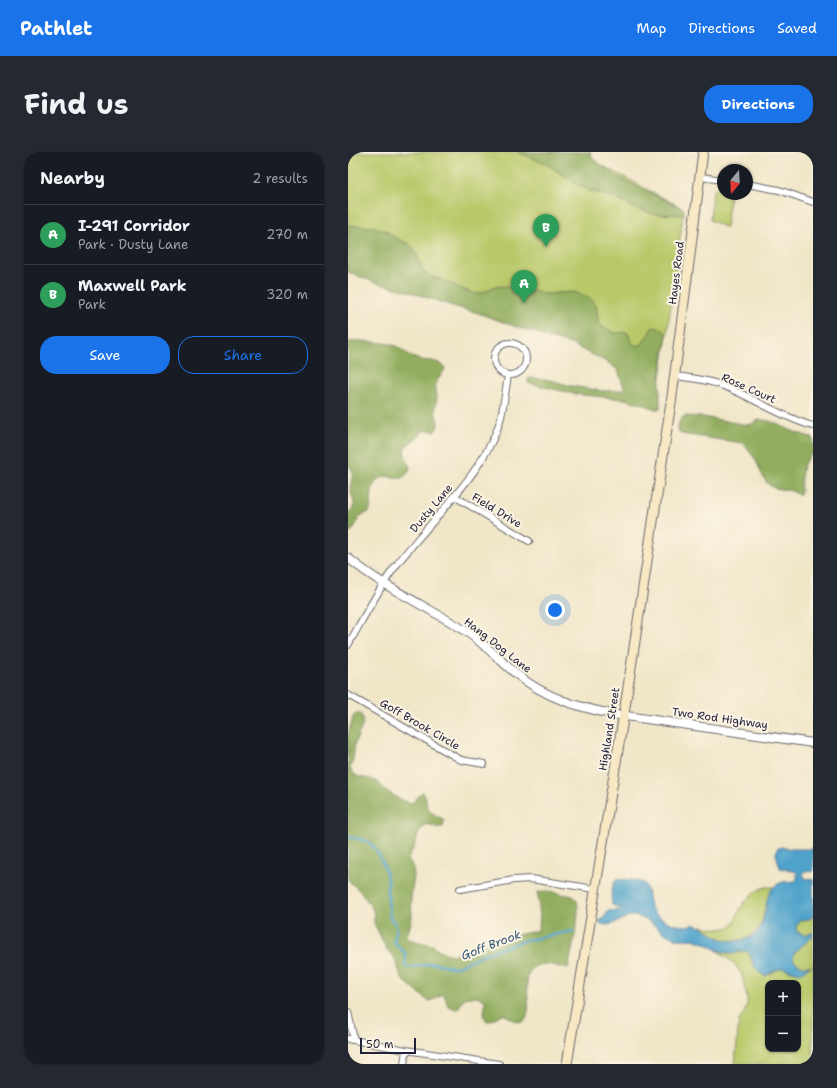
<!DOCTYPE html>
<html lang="en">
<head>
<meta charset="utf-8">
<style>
	:root { --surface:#171b24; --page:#242831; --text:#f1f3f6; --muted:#9ea1a6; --line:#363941; --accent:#1a73e8 }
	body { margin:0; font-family:"Shantell Sans",sans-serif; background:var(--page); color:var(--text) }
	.controls { position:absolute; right:12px; bottom:12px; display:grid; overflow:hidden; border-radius:8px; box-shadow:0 1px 3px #0004 }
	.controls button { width:36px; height:36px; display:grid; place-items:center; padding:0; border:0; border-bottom:1px solid var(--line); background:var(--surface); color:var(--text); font:20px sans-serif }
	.compass { position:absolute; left:369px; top:12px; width:36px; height:36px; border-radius:50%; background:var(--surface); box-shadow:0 1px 3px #0004; rotate:198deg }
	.scale { position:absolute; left:12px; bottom:10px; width:56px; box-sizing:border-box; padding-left:4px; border:2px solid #22223b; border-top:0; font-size:11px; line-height:14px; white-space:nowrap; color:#22223b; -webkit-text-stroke:3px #fcf5e5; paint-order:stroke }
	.you { position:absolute; left:207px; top:458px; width:14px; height:14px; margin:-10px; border:3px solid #fff; border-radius:50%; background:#1a73e8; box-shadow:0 0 0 6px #1a73e833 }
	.badge { display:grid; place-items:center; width:26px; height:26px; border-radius:50%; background:var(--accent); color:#fff; font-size:13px; font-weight:700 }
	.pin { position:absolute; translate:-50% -33px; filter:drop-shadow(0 1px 2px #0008) }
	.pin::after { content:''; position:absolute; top:21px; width:14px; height:12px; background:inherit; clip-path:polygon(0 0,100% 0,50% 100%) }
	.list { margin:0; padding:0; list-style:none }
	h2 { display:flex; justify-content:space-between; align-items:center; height:52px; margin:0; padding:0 16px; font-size:17px }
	h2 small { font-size:13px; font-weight:400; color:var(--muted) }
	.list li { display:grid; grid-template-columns:26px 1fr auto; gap:12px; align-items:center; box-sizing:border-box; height:60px; padding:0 16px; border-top:1px solid var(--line) }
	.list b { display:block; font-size:15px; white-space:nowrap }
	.list p { margin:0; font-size:13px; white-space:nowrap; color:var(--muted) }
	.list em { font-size:13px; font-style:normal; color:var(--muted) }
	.actions { display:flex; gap:8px; padding:12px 16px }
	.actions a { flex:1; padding:9px 0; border:1px solid var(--accent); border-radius:16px; text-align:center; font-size:14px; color:var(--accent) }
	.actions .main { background:var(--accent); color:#fff }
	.map { position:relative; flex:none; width:465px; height:912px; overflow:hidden; border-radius:16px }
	header { display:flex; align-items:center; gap:24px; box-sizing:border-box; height:56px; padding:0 20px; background:var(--accent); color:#fff }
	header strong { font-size:19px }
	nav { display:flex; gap:22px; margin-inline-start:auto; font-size:14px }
	.intro { display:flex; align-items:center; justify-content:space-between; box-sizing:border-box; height:96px; padding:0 24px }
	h1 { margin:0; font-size:28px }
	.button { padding:10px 18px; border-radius:16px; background:var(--accent); color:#fff; font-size:14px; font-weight:700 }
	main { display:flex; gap:24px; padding:0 24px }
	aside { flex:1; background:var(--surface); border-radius:16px; box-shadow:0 1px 3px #0004 }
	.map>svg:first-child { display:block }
	.green { fill:#b9c96b; stroke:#6e7653; fill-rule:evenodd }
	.forest { fill:#92ad5f; stroke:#5a684d }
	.water { fill:#50a3cb; stroke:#396283 }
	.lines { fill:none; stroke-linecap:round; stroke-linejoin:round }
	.stream { stroke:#50a3cb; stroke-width:2.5 }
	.minor-casing { stroke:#6a676c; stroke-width:8 }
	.tertiary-casing { stroke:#6a676c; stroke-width:10 }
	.secondary-casing { stroke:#6a676c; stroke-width:11 }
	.minor { stroke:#fff; stroke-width:6 }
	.tertiary { stroke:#fff; stroke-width:8 }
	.secondary { stroke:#f8e8c3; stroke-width:9 }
	.labels { text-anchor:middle; stroke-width:4; stroke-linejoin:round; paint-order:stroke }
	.street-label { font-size:11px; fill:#22223b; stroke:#fcf5e5 }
	.water-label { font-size:12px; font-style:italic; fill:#345675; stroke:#fcf5e5 }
</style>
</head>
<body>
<header>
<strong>Pathlet</strong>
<nav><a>Map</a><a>Directions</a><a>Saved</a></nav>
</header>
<div class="intro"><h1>Find us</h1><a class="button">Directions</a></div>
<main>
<aside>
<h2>Nearby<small>2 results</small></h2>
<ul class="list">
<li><span class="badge" style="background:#2e9e5b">A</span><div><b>I-291 Corridor</b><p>Park · Dusty Lane</p></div><em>270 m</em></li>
<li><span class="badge" style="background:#2e9e5b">B</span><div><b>Maxwell Park</b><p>Park</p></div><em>320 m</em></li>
</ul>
<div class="actions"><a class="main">Save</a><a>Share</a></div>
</aside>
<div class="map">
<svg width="465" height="912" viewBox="0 0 465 912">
	<rect width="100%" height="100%" fill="#fcf5e5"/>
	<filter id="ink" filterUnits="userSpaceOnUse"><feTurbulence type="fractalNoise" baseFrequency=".025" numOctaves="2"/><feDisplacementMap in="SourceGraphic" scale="8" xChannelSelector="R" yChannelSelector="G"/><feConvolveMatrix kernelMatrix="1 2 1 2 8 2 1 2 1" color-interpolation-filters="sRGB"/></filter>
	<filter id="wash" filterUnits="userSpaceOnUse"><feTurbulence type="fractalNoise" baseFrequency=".012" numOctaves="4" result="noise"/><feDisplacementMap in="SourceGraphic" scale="16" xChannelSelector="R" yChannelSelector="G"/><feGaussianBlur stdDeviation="0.9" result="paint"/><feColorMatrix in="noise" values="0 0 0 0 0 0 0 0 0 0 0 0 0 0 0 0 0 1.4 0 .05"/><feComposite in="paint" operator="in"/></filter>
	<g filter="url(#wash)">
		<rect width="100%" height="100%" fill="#f0e6c8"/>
		<path class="green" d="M0,0h229l107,57 -23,170 -94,-40 -219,-71z
			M369,35l6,1v6h7l-4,34 -16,-8 3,-29z
			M418,735h8c-8,10 -8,22 -12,34 -6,16 -24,24 -40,18 -8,-3 -14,-9 -21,-13 8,1 20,5 28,1 7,-4 8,-12 11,-18 6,-10 15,-19 26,-22z
			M465,764v17l-8,2 -8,-3 -1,-5 4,-7 9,-1z
			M465,784v128h-78l4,-44 5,-7 3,-8v-8l-6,-24 -7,-10 -18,-13c5,1 11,4 16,4 10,0 16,-9 19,6l18,15 7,-5 7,-2 8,3 19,-5c-8,1 -12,0 -17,-7l1,-6zM420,831h30v66h-30z"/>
		<path class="forest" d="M169,0h74v4l5,5 21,16 65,31 2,3v4l-30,-1 -17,-5 -23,-11 -24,-7 -14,-7 -31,-21z
			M0,73l27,2 11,4 10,7 15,7 6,10 6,16 4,3 45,19h7l5,-1 9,-5 12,-1 29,4 10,4 29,-2 11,3 5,2 7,8 3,20 16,8 12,-1 6,12 3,2 6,-2 10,-16c6,-2 12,2 15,7l-7,41v33h-5l-12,-5 -19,-5 -50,-5 -46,-11v-3l1,-2 17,1 26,7 31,5 19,-1 2,-2 -6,-18 -9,-7 -38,-19 -23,-6 -17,-7 -6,-1 -47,-17 -25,-7 -49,-16 -27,-7 -29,-11z
			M14,189c10,1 21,1 31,4 8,2 14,11 24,14 10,3 22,0 28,9 -2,6 -6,9 -8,13 -3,6 0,11 0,16 0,5 -2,8 -2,13 1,8 6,15 0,21l-11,-1 -7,8 -11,8 -2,6 6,16 -2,5 -6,5h-9l-7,-2c-21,6 -11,24 -17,36l-9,4 -7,14 -5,3v-20l5,-5 1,-5 -4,-15 3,-16 -5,-9v-121z
			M336,264l19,1 45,8c5,0 6,-4 11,-5 13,-1 25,8 36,12 6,2 12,4 18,6v16l-4,1c-1,4 -3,5 -5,9 -3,9 -4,19 -3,27l-2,4 -2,-1c-8,-7 -21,-2 -29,-10 -6,-7 -8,-15 -12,-23 -2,-4 -10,-15 -13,-18l-62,-9 -3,-3c0,-7 1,-11 6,-15z
			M9,560c13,5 1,22 -2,31 -2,5 0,10 -2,16 0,3 -2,6 -3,9 6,14 18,7 27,14 4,2 2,2 5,4 8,9 19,15 30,17l10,-11c6,5 3,10 6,16 4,7 11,8 16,12l-1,7h-8l-8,-3c-9,5 -10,14 -13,23 -2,4 -4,7 -6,12l5,8 1,9 -3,22 1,21 -5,17 1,3 24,6 13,8 7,2 27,-8 17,-8 41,-8c6,-11 0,-27 1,-39 8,-2 16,0 24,2 4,1 10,1 12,3 11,6 -4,57 -5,70l-3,1c-7,-1 -15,-4 -22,-4 -31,2 -7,42 -20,58 -9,1 -14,-6 -22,-8l-12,7h-3l-4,-6 2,-7v-8l-8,-4 -13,2 -6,11h-2l-8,-3 -4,-12c-6,1 -8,6 -14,7l-4,-2 -24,-20 -7,-20 -9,-11 -12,-25v-9l-2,-6 -10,-15 -14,-13v-146l5,-17z"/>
		<path class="water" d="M433,695l12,2h20v23l-8,-1 -2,2c1,5 5,8 10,6v37l-4,3 -9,1 -4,7 1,5 8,3 8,-2v3l-19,17 -1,6c6,7 10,8 18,7l-11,7 -17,-5 -7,2 -11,6c-15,-7 -12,-20 -17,-24 -6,-3 -12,2 -18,1 -13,-1 -22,-10 -34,-13 -7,-2 -14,1 -21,-2 -15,-4 -23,-19 -40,-22 -9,-1 -15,6 -23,8 -4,1 -9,1 -12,0v-4l4,-2 4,-7 15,-1 1,-2h-6l-6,-3c-1,-9 -2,-17 4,-25 8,-2 20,0 28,3 6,10 2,20 10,29 8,9 21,14 33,14 5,-1 7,-2 12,0 6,1 10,6 15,9 12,8 33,8 43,-3 12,-14 4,-41 23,-49 6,-3 12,0 17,-3v-8l-17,-4 -4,-14 1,-5z"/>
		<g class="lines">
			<path class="stream" d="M0,685l16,3 6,3 5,5 6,11 4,10 3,14 -1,6 3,29c11,10 5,12 4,24l11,11 1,5 -1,7 2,3 27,-5 18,4h5l22,-11 44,-15 50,-10"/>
		</g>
	</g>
	<g filter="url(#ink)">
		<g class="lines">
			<g class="minor-casing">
				<path id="minor" d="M353,25l22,3
					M399,32l32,6 34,12
					M146 207a16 16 0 1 1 32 0a16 16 0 1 1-32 0Z
					M327,224c17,2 34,4 51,11 28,11 57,31 87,39
					M106,344l75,45
					M0,493c15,-26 29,-54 47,-78 33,-45 92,-95 106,-150 3,-14 5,-28 7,-42
					M0,543l113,65 23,4
					M112,737l54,-9 17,-1 64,10
					M0,860l6,28
					M0,887l58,11 93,14
					M56,912l2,-14"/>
			</g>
			<g class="tertiary-casing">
				<path id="tertiary" d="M0,406c35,29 78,48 116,72 19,12 34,29 51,43 29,24 62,34 97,41l201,29"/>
			</g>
			<g class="secondary-casing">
				<path id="secondary" d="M219,912l58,-357 47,-311 31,-244"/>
			</g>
			<use href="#minor" class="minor"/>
			<use href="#tertiary" class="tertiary"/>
			<use href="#secondary" class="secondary"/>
		</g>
	</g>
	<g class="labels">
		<g class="street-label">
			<text transform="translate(328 121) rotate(-83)" y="4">Hayes Road</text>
			<text transform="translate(401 236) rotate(24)" y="4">Rose Court</text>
			<text transform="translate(83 356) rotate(-50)" y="4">Dusty Lane</text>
			<text transform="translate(149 358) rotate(31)" y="4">Field Drive</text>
			<text transform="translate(150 493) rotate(38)" y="4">Hang Dog Lane</text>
			<text transform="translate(372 566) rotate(8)" y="4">Two Rod Highway</text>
			<text transform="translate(72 572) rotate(30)" y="4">Goff Brook Circle</text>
			<text transform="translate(261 577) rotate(-81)" y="4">Highland Street</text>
		</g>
		<g class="water-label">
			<text transform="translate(143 793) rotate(-21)" y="4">Goff Brook</text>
		</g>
	</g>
</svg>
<div class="controls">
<button>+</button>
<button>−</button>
</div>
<svg class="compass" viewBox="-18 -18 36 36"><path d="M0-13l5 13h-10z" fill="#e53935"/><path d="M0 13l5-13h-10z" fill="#9ea1a6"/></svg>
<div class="scale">50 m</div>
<div class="you"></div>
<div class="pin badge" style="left:176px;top:151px;background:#2e9e5b">A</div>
<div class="pin badge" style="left:198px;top:95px;background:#2e9e5b">B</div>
</div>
</main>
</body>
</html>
